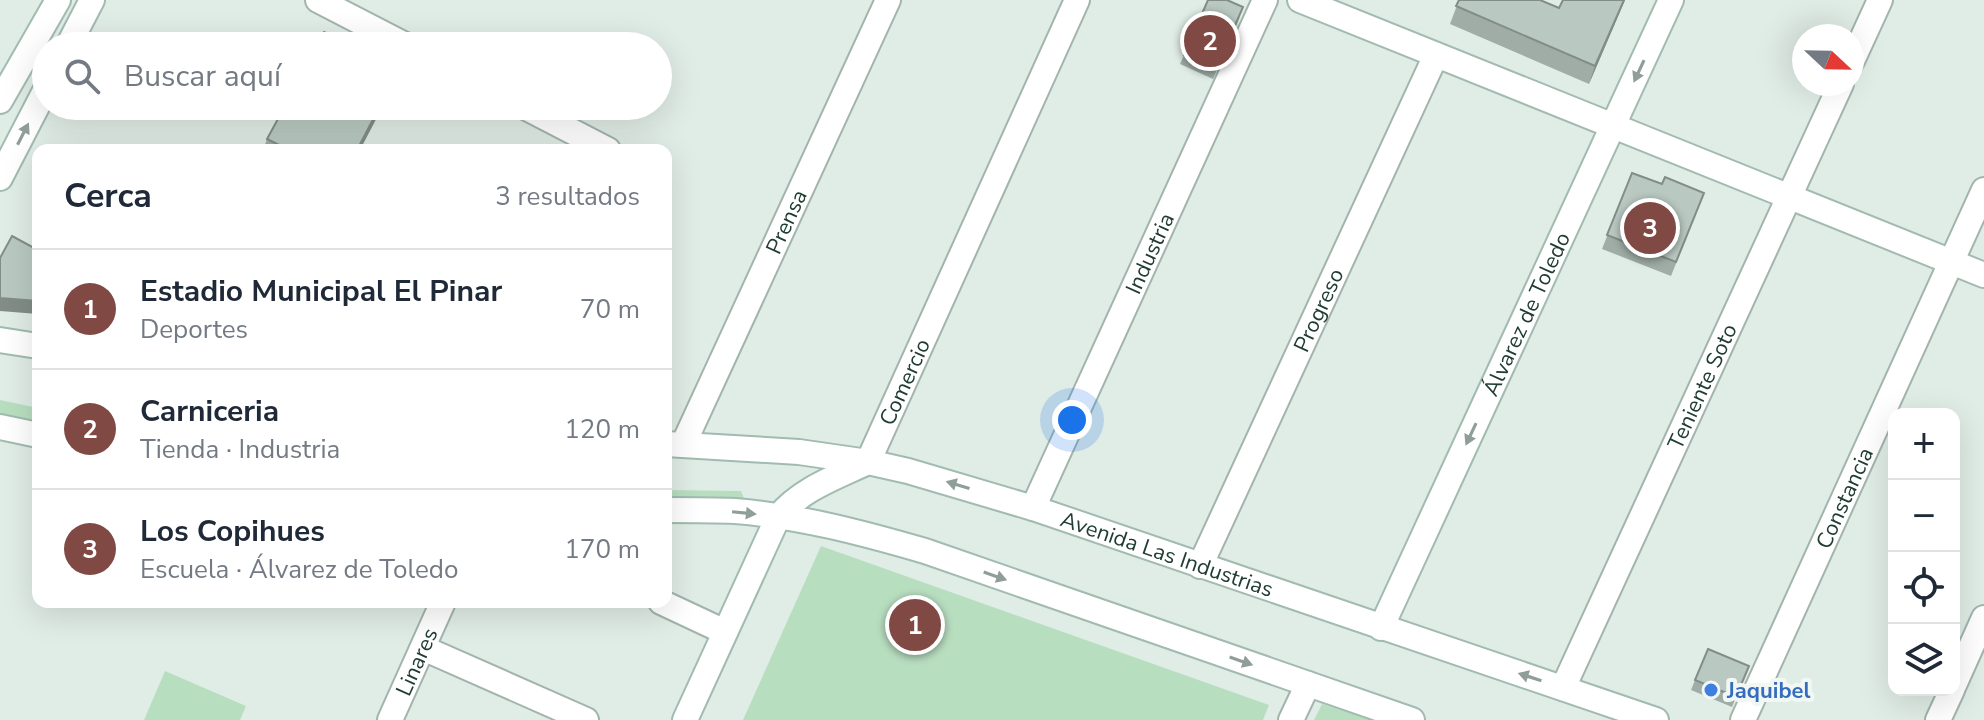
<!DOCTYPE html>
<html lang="es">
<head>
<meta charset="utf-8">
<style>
	:root { --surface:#fff; --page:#f2f2f3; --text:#1f2937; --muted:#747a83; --line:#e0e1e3; --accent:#804944 }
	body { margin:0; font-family:"Nunito Sans",sans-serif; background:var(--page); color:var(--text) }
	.controls { position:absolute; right:24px; bottom:24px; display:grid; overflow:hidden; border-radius:16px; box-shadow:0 8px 32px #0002 }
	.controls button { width:72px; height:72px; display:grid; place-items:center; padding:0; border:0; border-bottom:2px solid var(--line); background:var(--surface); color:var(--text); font:40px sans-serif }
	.compass { position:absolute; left:1792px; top:24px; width:72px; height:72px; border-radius:50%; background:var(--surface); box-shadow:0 8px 32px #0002; rotate:112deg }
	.you { position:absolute; left:1072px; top:420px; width:28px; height:28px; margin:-20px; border:6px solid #fff; border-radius:50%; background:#1a73e8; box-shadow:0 0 0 12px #1a73e833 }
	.badge { display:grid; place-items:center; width:52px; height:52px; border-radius:50%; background:var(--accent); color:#fff; font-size:26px; font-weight:700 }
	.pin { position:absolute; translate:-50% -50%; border:4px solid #fff; box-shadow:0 2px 8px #0006 }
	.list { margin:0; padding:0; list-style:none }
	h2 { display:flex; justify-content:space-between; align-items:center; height:104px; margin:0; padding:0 32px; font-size:34px }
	h2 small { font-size:26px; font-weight:400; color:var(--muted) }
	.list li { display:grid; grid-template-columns:52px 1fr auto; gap:24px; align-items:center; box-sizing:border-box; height:120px; padding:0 32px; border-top:2px solid var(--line) }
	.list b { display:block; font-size:30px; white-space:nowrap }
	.list p { margin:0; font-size:26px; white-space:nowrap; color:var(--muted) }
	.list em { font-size:26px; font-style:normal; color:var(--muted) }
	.icon { flex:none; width:44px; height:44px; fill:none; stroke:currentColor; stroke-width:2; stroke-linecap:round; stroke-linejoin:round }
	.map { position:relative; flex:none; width:1984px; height:720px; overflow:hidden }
	.search { position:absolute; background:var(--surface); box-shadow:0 8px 32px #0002; left:32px; top:32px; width:640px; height:88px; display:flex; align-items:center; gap:20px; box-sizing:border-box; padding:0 28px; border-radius:44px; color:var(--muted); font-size:30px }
	.panel { position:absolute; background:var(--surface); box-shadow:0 8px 32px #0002; left:32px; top:144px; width:640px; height:464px; border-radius:16px }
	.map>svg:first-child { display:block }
	.green { fill:#b8dec0 }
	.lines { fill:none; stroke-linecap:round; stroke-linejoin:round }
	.street-casing { stroke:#a3b4ad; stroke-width:28 }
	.secondary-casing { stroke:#a1bbb0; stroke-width:28 }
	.street { stroke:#fff; stroke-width:24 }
	.secondary { stroke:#fff; stroke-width:24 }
	.wall { fill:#9fada6 }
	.shaded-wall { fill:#828d87 }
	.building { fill:#b9c9c1; stroke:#828d87; stroke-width:2 }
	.oneway { fill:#909e99 }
	.shop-dot { fill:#3f7fe0; stroke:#f1f8f4; stroke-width:3 }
	.labels { text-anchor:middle; stroke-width:8; stroke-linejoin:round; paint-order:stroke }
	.street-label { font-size:22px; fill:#203d33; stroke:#f1f8f4 }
	.shop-label { font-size:22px; font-weight:bold; fill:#366cbe; stroke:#f1f8f4; text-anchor:start }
</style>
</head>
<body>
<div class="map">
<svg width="1984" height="720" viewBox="0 0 1984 720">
	<rect width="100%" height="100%" fill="#e0ece6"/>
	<path class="green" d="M0,400l38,8v15l-38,-8z
		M666,490l75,1 4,10 -79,1z
		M821,546l448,159 -6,15h-520z
		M165,671l81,35 -6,14h-96z
		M1322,704l51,16h-59z"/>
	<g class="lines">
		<g class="street-casing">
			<g id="street">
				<path d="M318,0l89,46"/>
				<path d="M1852,61l28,-61"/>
				<path d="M523,106l85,44"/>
				<path id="s1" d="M683,445l205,-445"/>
				<path id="s2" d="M868,462l209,-462"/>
				<path id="s3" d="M1033,508l232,-508"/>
				<path id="s4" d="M1200,566l236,-511"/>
				<path d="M661,602l64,30"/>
				<path d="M423,648l163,72"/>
				<path d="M1954,685l30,-67"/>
				<path id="s5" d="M1563,688l278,-604"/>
				<path id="s6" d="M390,720l53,-118"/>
				<path d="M1291,720l17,-36"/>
				<path id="s7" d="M1743,720l241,-530"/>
				<path d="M1938,720l14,-30"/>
			</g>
		</g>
		<g class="secondary-casing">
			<g id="secondary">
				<path d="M1300,0l684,275"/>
				<path d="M68,46l24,-46"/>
				<path d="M0,101l58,-101"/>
				<path d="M0,178l46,-89"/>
				<path d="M0,340l38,6"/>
				<path d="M0,427l38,8"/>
				<path id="s8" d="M666,444l133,8 69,10 40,9 125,37 623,212"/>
				<path d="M666,510c23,0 46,0 69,1 64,5 128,22 190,40l487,169"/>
				<path id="s9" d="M1381,628l290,-628"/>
				<path d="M685,720l93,-203c23,-28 58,-40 90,-55"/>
			</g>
		</g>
		<use href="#street" class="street"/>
		<use href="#secondary" class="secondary"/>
	</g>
	<path class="wall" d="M1459,0l100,8 4,-8h62l-36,84 -139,-60z
		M1240,17l-27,62 -33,-15 4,-9z
		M267,139l93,11h-97z
		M1632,173l30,11 42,9 -33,83 -69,-27z
		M1749,666l-17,41 -41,-17 4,-10z"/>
	<path class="shaded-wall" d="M1624,0h1l-36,84 6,-18z
		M380,106h3l-23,44h-3z
		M0,298l38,3v13l-38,-3z"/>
	<path class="building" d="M1208,0h19l16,7 -27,62 -32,-14z
		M1459,0h81l19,8 4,-8h61l-29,66 -139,-60z
		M324,32l26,14h-33z
		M285,106h95l-23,44h-68l-22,-11z
		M1632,173l30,11 3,-7 39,16 -28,69 -69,-27z
		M12,236l26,14v51l-38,-3v-40z
		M1708,649l41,17 -13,31 -41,-17z"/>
	<defs><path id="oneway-solid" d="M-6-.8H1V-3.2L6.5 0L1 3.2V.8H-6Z" transform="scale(2)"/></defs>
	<g class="oneway">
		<use href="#oneway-solid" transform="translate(1639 71) rotate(115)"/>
		<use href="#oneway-solid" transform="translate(23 134) rotate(-63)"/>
		<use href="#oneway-solid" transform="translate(1471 434) rotate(115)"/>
		<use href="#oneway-solid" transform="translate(958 485) rotate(-163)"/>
		<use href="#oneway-solid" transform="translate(744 513) rotate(6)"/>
		<use href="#oneway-solid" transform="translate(995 576) rotate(19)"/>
		<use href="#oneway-solid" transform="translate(1241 661) rotate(19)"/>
		<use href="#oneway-solid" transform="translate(1530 677) rotate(-162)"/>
	</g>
	<circle class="shop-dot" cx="1711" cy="690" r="8"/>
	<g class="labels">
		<g class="street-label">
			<text dy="8" stroke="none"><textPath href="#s1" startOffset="246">Prensa</textPath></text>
			<text dy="8" stroke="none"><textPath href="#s3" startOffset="280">Industria</textPath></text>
			<text dy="8" stroke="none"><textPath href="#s4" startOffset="282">Progreso</textPath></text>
			<text dy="8" stroke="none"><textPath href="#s9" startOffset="346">Álvarez de Toledo</textPath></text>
			<text dy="8" stroke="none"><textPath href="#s2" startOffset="88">Comercio</textPath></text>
			<text dy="8" stroke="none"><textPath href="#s5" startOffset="332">Teniente Soto</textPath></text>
			<text dy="8" stroke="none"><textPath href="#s7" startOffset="244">Constancia</textPath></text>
			<text dy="8" stroke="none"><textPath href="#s8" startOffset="516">Avenida Las Industrias</textPath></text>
			<text dy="8" stroke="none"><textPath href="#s6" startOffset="64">Linares</textPath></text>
		</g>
		<g class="shop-label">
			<text x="1727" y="698">Jaquibel</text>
		</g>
	</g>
</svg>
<div class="controls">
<button>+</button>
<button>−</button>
<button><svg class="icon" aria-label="locate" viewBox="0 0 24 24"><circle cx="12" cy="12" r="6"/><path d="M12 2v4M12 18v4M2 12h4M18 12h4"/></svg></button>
<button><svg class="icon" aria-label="layers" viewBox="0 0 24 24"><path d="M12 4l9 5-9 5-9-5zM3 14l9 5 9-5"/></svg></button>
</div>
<svg class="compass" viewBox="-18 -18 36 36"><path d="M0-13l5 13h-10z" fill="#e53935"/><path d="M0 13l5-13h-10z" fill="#747a83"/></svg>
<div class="you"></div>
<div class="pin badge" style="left:915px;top:625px">1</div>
<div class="pin badge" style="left:1210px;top:41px">2</div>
<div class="pin badge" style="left:1650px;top:228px">3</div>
<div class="search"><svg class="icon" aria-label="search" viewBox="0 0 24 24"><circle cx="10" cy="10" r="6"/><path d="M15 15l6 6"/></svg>Buscar aquí</div>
<section class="panel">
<h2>Cerca<small>3 resultados</small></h2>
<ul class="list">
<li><span class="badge">1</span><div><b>Estadio Municipal El Pinar</b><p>Deportes</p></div><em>70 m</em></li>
<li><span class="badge">2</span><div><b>Carniceria</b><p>Tienda · Industria</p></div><em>120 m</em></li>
<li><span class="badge">3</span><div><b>Los Copihues</b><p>Escuela · Álvarez de Toledo</p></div><em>170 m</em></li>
</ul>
</section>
</div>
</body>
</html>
